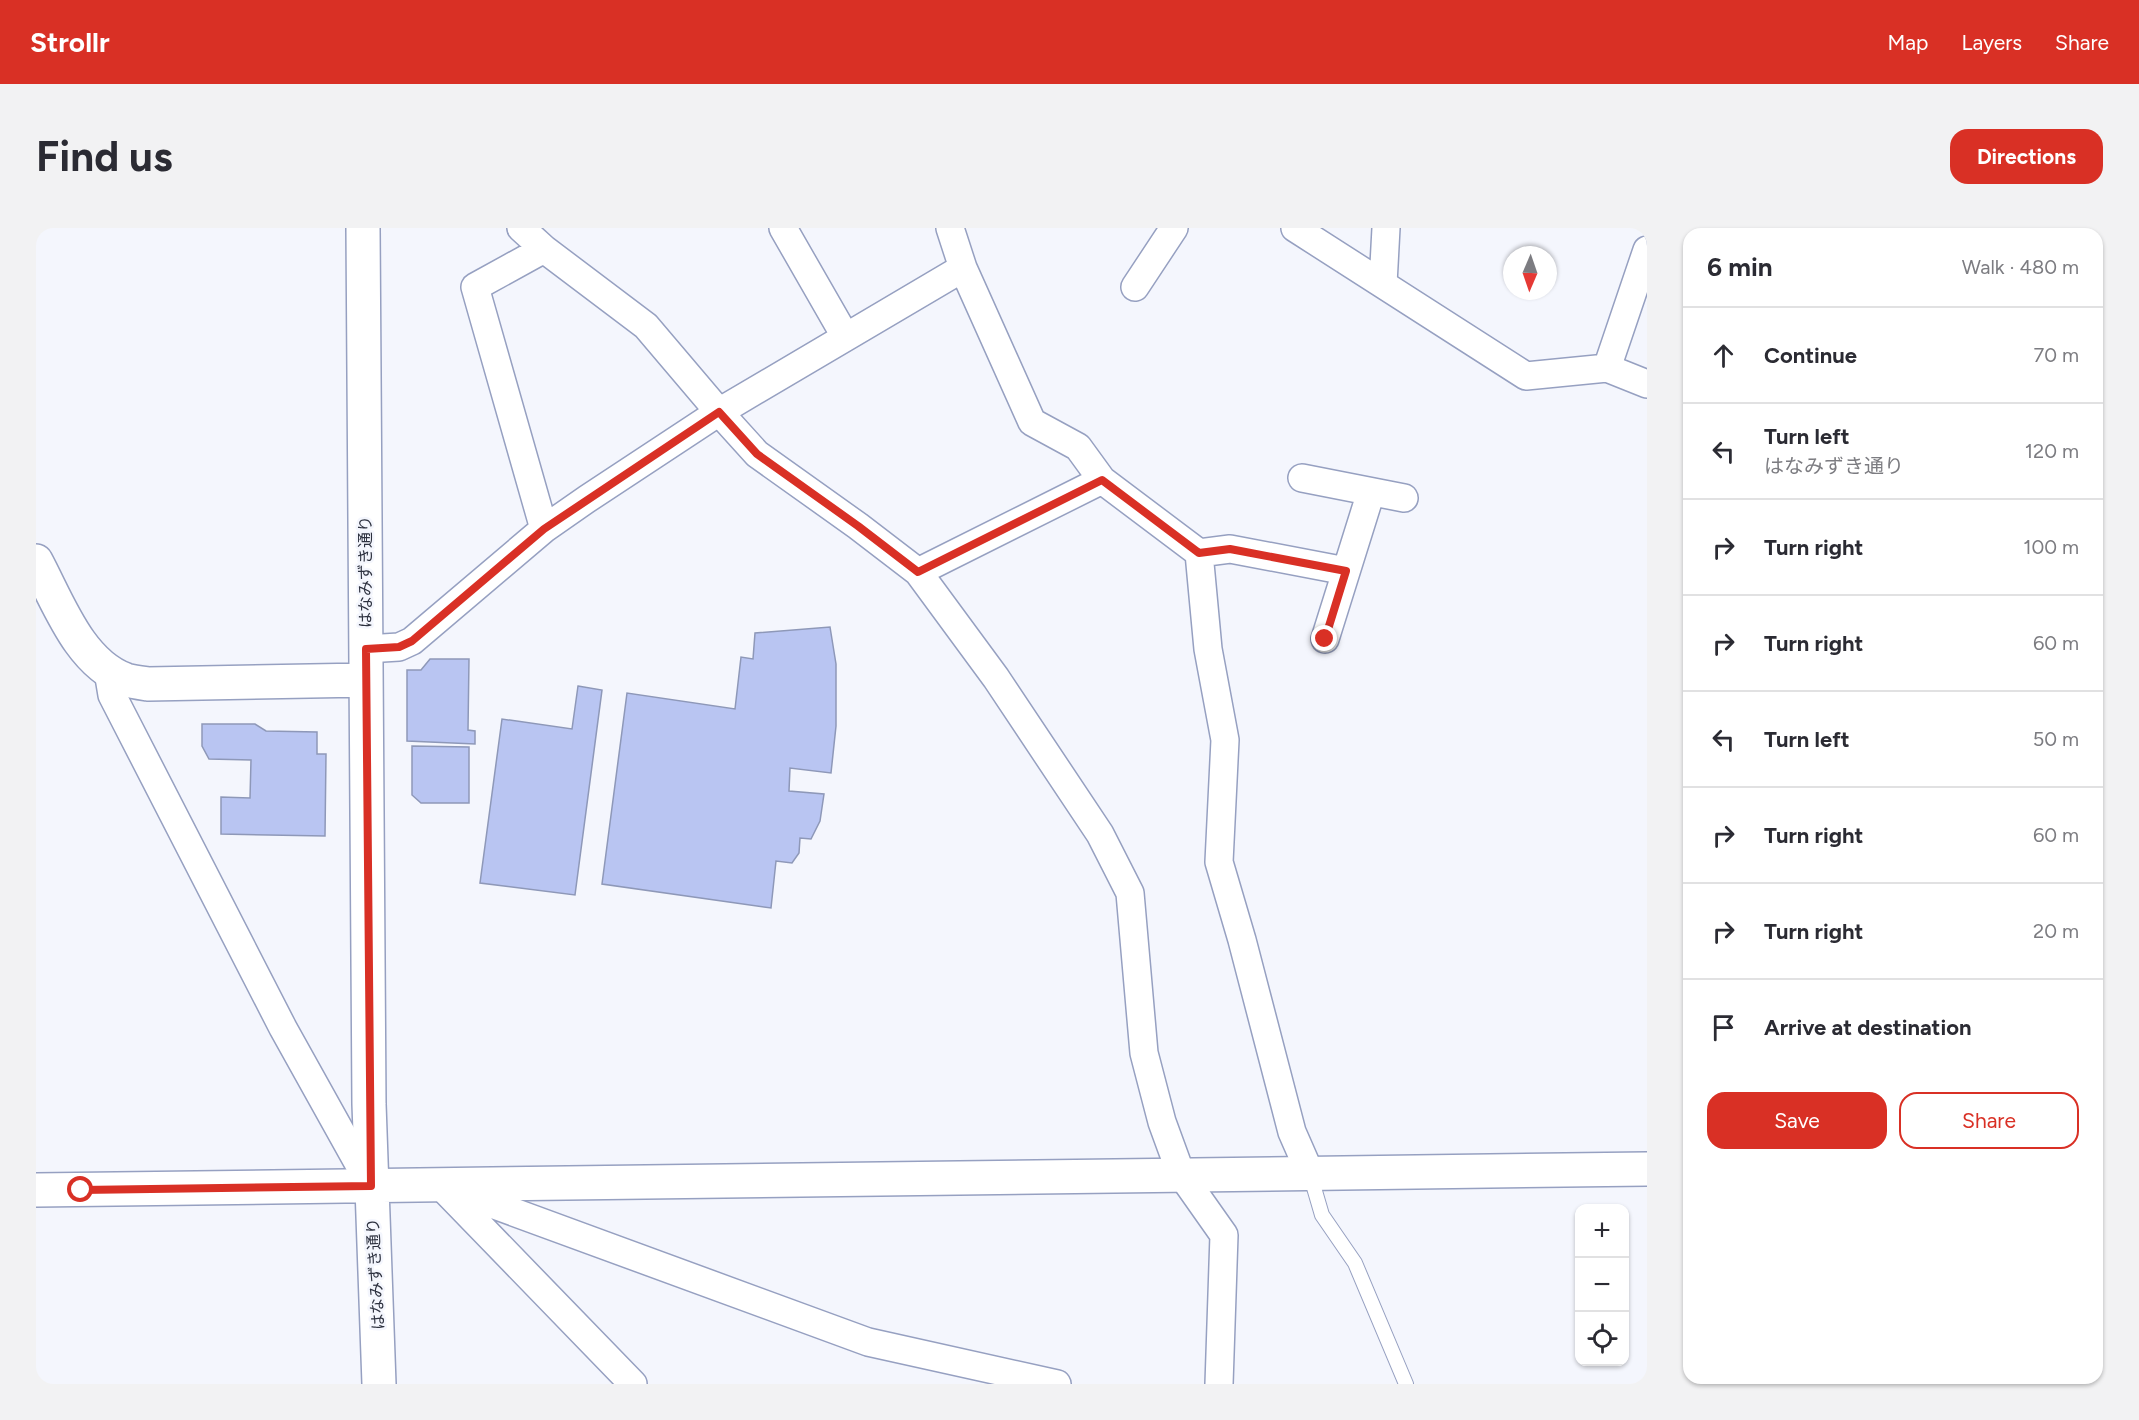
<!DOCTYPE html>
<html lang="en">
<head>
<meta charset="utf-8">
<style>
	:root { --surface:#fff; --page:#f2f2f3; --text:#2b2b33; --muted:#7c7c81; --line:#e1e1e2; --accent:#d93025 }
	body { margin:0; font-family:Figtree,"Noto Sans JP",sans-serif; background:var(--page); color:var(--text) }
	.controls { position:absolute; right:18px; bottom:18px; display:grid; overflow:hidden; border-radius:12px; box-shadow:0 2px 4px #0004 }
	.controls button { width:54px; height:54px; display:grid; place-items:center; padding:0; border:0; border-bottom:2px solid var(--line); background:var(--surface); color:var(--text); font:30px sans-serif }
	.compass { position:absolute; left:1467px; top:18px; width:54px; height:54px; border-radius:50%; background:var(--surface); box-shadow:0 2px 4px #0004; rotate:182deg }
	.stop { position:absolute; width:18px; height:18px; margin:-14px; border:4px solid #d93025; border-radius:50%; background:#fff }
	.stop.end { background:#d93025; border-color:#fff; box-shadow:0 2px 6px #0008 }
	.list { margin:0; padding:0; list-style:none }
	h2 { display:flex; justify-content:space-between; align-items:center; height:78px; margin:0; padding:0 24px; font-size:26px }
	h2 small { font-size:20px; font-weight:400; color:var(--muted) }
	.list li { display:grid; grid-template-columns:39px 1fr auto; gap:18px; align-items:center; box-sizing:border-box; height:96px; padding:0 24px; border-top:2px solid var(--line) }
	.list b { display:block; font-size:22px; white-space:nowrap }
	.list p { margin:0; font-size:20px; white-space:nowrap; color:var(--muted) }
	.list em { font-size:20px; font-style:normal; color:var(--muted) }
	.actions { display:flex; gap:12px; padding:18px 24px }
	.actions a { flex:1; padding:14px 0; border:2px solid var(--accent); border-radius:18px; text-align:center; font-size:21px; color:var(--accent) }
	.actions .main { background:var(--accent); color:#fff }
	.icon { flex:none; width:33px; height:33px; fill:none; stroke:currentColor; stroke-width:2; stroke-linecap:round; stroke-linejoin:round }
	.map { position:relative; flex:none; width:1611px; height:1156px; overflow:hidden; border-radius:18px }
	header { display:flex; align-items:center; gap:36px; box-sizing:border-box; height:84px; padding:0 30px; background:var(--accent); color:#fff }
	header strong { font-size:28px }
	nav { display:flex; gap:33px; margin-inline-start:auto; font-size:21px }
	.intro { display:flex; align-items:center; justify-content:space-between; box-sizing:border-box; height:144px; padding:0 36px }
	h1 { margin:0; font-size:42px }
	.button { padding:15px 27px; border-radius:18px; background:var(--accent); color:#fff; font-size:21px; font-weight:700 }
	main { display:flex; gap:36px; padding:0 36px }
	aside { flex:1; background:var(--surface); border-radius:18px; box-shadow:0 2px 4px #0004 }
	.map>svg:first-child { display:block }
	.building { fill:#b9c5f2; stroke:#8e98b8; stroke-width:1.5 }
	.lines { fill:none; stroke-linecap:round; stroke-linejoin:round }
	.lane-casing { stroke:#96a0c1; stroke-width:16 }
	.street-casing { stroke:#96a0c1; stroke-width:30 }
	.secondary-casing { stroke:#96a0c1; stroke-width:36 }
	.lane { stroke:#fff; stroke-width:14 }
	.street { stroke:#fff; stroke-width:27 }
	.secondary { stroke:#fff; stroke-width:33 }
	.route { stroke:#d93025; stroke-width:8 }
	.labels { text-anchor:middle; stroke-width:5; stroke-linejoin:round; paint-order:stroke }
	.street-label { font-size:16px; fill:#2d313f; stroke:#f4f6fd }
</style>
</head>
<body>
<header>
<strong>Strollr</strong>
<nav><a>Map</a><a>Layers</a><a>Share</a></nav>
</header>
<div class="intro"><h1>Find us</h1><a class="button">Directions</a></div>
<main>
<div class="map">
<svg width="1611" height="1156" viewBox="0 0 1611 1156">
	<rect width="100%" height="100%" fill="#f4f6fd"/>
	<path class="building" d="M794,399l6,37v62l-5,47 -41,-5 -1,23 35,3 -4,27 -9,18 -11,-1 -1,15 -7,10 -16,-2 -5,47 -169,-24 25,-191 108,16 6,-52 12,2 2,-26z
		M394,431h39l-1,71 7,1v13l-68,-3v-71h14z
		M542,458l24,4 -27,205 -95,-12 22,-164 70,10z
		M166,496h53l11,7 51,1v22h9l-1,82 -104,-2v-37l29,1 1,-38 -42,-1 -7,-13z
		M376,518l57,1v56h-48l-9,-8z"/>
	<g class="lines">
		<g class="lane-casing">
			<path id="lane" d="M1274,946l12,41 33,48 51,121"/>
		</g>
		<g class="street-casing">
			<path id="street" d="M485,0l23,21 102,77 73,86 38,42 101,72 60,46 78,106 104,156 30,59 14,160 18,69 19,52 43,61 -5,149
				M747,0l62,108
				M914,0l13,40 69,154 46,25 24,33 97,73 9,96 17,91 -6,122 23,78 50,192 18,41
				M1259,0l231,148 81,-8 40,16
				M1347,56l3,-56
				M1099,59l39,-59
				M1571,140l40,-118
				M1266,250l102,20
				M508,301l-69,-242 69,-38
				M1163,325l31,-4 116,22
				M882,344l184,-92
				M1289,411l46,-147
				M330,421l33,-2 13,-6 132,-112 43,-30 132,-87 244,-144
				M72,443l4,24 171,333 88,158
				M412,960l420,154 189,42
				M409,962l188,194"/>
		</g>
		<g class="secondary-casing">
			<path id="secondary" d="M327,0l6,876 10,280
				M0,333c22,41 43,102 90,119 7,2 15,3 22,4l218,-4
				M0,962l1611,-21"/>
		</g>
		<use href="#lane" class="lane"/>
		<use href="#street" class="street"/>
		<use href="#secondary" class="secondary"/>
	</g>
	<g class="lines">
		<path class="route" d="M45,962l290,-4 -5,-537 33,-2 13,-6 132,-112 175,-117 38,42 101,72 60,46 184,-92 97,73 31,-4 116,22 -21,68"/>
	</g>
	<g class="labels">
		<g class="street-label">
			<text transform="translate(329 344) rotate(-90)" y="6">はなみずき通り</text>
			<text transform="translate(339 1046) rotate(-93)" y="6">はなみずき通り</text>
		</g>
	</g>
</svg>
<div class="controls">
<button>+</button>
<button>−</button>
<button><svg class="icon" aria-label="locate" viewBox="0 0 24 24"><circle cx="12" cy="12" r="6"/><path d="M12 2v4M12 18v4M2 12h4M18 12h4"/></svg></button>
</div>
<svg class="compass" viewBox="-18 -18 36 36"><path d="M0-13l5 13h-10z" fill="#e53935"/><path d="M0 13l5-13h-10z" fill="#7c7c81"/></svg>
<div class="stop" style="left:45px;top:962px"></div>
<div class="stop end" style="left:1289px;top:411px"></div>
</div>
<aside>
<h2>6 min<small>Walk · 480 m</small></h2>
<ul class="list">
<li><svg class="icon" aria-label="ahead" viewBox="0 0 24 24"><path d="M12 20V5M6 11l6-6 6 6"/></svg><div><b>Continue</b></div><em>70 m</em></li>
<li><svg class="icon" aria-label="left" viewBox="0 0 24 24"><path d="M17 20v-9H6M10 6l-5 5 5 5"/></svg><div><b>Turn left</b><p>はなみずき通り</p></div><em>120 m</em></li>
<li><svg class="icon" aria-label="right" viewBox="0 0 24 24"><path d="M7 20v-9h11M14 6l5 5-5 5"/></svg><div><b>Turn right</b></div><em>100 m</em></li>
<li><svg class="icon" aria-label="right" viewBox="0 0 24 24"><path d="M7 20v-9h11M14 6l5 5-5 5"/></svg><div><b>Turn right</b></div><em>60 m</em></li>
<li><svg class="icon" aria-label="left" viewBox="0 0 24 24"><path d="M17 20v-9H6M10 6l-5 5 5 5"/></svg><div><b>Turn left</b></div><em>50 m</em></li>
<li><svg class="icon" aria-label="right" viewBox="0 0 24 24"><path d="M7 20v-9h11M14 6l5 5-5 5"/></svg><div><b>Turn right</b></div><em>60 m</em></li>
<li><svg class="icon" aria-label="right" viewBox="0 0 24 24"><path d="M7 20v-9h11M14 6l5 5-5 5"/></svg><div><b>Turn right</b></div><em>20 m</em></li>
<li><svg class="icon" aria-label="arrive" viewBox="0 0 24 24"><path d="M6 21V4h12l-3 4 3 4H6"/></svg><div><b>Arrive at destination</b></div></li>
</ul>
<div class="actions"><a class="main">Save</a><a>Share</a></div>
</aside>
</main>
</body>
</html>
